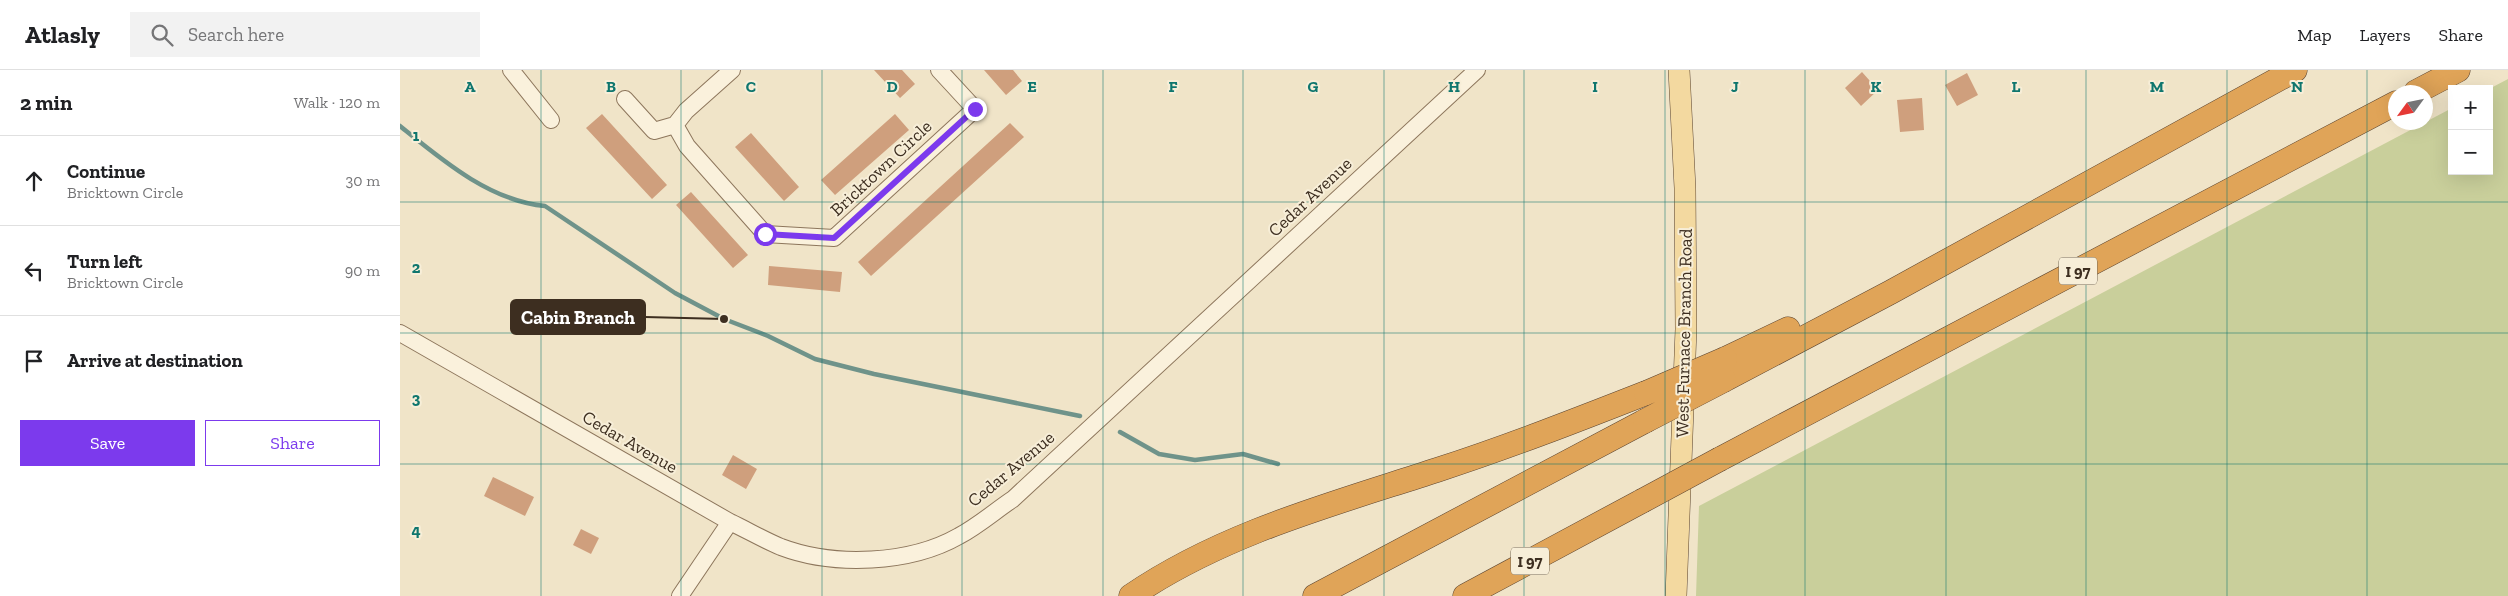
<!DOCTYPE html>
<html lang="en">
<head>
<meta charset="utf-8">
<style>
	:root { --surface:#fff; --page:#f2f2f2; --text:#202124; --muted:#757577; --line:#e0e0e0; --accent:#7c3aed }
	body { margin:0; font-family:"Zilla Slab",serif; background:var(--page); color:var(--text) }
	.controls { position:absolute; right:15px; top:15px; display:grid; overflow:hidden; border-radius:0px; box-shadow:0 5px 20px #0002 }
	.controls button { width:45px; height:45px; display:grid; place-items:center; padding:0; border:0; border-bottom:1px solid var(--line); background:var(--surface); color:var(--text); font:25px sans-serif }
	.compass { position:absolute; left:1988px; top:15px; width:45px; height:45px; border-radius:50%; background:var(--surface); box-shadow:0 5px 20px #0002; rotate:237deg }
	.stop { position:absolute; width:15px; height:15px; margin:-11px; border:4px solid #7c3aed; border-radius:50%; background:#fff }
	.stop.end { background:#7c3aed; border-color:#fff; box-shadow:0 1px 5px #0008 }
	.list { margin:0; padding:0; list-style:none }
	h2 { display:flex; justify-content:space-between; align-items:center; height:65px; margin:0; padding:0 20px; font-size:21px }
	h2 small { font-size:16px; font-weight:400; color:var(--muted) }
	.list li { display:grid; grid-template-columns:32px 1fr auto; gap:15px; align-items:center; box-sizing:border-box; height:90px; padding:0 20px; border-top:1px solid var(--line) }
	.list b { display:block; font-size:19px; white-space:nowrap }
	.list p { margin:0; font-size:16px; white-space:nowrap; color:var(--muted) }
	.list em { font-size:16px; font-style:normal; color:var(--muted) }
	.actions { display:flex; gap:10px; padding:15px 20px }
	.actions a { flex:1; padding:11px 0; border:1px solid var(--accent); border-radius:0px; text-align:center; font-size:18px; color:var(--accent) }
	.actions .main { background:var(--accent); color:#fff }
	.icon { flex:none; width:28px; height:28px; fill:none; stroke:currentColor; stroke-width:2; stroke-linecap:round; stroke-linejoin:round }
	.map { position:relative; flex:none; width:2108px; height:526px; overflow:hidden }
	header { display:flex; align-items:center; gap:30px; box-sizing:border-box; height:70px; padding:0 25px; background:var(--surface); border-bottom:1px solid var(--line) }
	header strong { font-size:24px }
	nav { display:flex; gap:28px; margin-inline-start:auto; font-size:18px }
	.search { width:350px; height:45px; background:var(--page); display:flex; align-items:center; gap:12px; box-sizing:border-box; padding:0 18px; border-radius:0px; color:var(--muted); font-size:19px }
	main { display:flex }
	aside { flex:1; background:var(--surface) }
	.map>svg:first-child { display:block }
	.green { fill:#c9cf9b }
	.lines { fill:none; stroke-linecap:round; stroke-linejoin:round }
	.stream { stroke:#6f938a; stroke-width:4.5 }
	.building { fill:#cf9f7d }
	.minor-casing { stroke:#8d765c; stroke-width:18 }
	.major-casing { stroke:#5b4430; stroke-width:22 }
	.highway-casing { stroke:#5b4430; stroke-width:25 }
	.minor { stroke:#faf1dc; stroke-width:16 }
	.major { stroke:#f3d9a0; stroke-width:21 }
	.highway { stroke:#e0a458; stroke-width:24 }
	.highway-bridge-casing { stroke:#5b4430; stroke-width:25; stroke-linecap:butt }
	.highway-bridge { stroke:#e0a458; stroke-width:24 }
	.route { stroke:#7c3aed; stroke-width:6 }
	.grid { fill:none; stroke:#0f766e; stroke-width:1; stroke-opacity:0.55 }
	.labels { text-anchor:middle; stroke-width:4; stroke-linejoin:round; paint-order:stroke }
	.shield { fill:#f7eed8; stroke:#756857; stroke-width:1 }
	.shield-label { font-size:16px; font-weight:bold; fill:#3d2e20 }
	.street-label { font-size:18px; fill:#3d2e20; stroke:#f7eed8 }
	.grid-label { font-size:16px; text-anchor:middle; font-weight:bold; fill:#0f766e; stroke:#f7eed8; stroke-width:4; stroke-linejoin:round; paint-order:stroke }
	.leader { fill:none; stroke:#3d2e20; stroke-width:2 }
	.callout-dot { fill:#3d2e20; stroke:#f7eed8; stroke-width:2 }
	.callout { fill:#3d2e20; stroke:#3d2e20; stroke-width:2 }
	.callout-label { font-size:19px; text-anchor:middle; font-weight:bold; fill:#fff }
</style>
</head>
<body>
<header>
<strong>Atlasly</strong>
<div class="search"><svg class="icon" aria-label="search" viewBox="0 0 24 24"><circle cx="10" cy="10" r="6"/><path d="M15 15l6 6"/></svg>Search here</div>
<nav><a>Map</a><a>Layers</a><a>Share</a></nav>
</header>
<main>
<aside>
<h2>2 min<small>Walk · 120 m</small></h2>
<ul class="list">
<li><svg class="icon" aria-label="ahead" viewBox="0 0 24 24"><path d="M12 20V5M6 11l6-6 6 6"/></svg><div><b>Continue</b><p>Bricktown Circle</p></div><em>30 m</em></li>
<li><svg class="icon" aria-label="left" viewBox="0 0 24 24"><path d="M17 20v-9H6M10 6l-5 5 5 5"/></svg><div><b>Turn left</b><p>Bricktown Circle</p></div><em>90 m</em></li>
<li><svg class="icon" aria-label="arrive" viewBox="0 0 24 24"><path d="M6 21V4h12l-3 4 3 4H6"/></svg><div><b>Arrive at destination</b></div></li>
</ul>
<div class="actions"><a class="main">Save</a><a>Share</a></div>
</aside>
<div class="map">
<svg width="2108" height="526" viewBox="0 0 2108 526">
	<rect width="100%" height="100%" fill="#f0e4c8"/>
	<path class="green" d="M2108,9v517h-812l3,-90 753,-398v63h37v-82z"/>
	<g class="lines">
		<path class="stream" d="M0,56c42,34 90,75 145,80l130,87 49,26 44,17 47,23 59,15 206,42
			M720,362l39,22 36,6 48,-6 35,10"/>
	</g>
	<path class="building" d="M474,0h28l13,14 -15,14z
		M584,0h29l9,11 -16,14z
		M1462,2l16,18 -17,16 -16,-18z
		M1567,3l11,22 -21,11 -12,-21z
		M1522,28l2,32 -24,2 -3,-32z
		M202,44l65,71 -15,14 -66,-71z
		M495,44l14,16 -74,65 -14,-15z
		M610,53l14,14 -153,139 -13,-14z
		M351,63l48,54 -15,14 -49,-54z
		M291,122l57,63 -15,13 -57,-63z
		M369,196l73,6 -2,20 -72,-7z
		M333,385l24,14 -11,20 -24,-14z
		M93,407l41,20 -9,19 -41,-20z
		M181,459l18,9 -8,16 -18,-9z"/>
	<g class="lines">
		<g class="minor-casing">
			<path id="minor" d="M111,0l40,50
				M332,0l-46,41 -11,14 12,21 78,88 69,4 141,-129 -36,-39
				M225,29l29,32 21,-6
				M0,263l330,189c17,8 34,18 51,25 53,20 129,17 178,-11 19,-10 36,-25 54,-37l464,-429
				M280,526l50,-74"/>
		</g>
		<g class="major-casing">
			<path id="major" d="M1276,526l10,-267 -1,-141 -6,-118"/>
		</g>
		<g class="highway-casing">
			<path id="highway" d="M2016,22l42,-22
				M1325,289l63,-30
				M1324,310l167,-88 404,-222
				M1320,389l676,-356
				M731,526c92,-63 202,-92 306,-126 71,-23 140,-50 209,-77
				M915,526l330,-175
				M1065,526l177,-95"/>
		</g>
		<use href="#minor" class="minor"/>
		<use href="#major" class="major"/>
		<use href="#highway" class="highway"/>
		<g class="highway-bridge-casing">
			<path id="highway-bridge" d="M1246,323l79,-34
				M1245,351l79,-41
				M1242,431l78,-42"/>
		</g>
		<use href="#highway-bridge" class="highway-bridge"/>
	</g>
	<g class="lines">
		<path class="route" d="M365,164l69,4 141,-129"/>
	</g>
	<path class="grid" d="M141,0v526M281,0v526M422,0v526M562,0v526M703,0v526M843,0v526M984,0v526M1124,0v526M1265,0v526M1405,0v526M1546,0v526M1686,0v526M1827,0v526M1967,0v526M0,132h2108M0,263h2108M0,394h2108"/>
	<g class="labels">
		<g class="shield">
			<rect x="1659" y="187.5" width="38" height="27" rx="4"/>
			<rect x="1111" y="477.5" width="38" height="27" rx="4"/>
		</g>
		<g class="shield-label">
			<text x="1678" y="207">I 97</text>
			<text x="1130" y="497">I 97</text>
		</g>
		<g class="street-label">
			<text transform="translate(481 98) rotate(-43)" y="6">Bricktown Circle</text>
			<text transform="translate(910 127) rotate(-43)" y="6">Cedar Avenue</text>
			<text transform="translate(1284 263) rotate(-89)" y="6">West Furnace Branch Road</text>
			<text transform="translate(230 372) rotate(30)" y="6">Cedar Avenue</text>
			<text transform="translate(611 399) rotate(-40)" y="6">Cedar Avenue</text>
		</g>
	</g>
	<g class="grid-label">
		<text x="70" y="22">A</text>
		<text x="211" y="22">B</text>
		<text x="351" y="22">C</text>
		<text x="492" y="22">D</text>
		<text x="632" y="22">E</text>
		<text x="773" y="22">F</text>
		<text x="913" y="22">G</text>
		<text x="1054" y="22">H</text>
		<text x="1195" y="22">I</text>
		<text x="1335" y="22">J</text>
		<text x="1476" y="22">K</text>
		<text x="1616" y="22">L</text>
		<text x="1757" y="22">M</text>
		<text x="1897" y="22">N</text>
		<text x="16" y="71">1</text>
		<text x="16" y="203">2</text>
		<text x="16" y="334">3</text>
		<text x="16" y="466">4</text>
	</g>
	<path class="leader" d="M324 249L245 247"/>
	<circle class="callout-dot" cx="324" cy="249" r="5"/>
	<rect class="callout" x="111" y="230" width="134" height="34" rx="5"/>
	<g class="callout-label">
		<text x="178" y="254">Cabin Branch</text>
	</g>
</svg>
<div class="controls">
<button>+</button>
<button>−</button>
</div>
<svg class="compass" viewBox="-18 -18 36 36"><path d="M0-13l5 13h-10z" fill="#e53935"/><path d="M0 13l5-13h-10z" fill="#757577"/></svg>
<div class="stop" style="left:365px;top:164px"></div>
<div class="stop end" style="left:575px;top:39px"></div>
</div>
</main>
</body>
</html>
